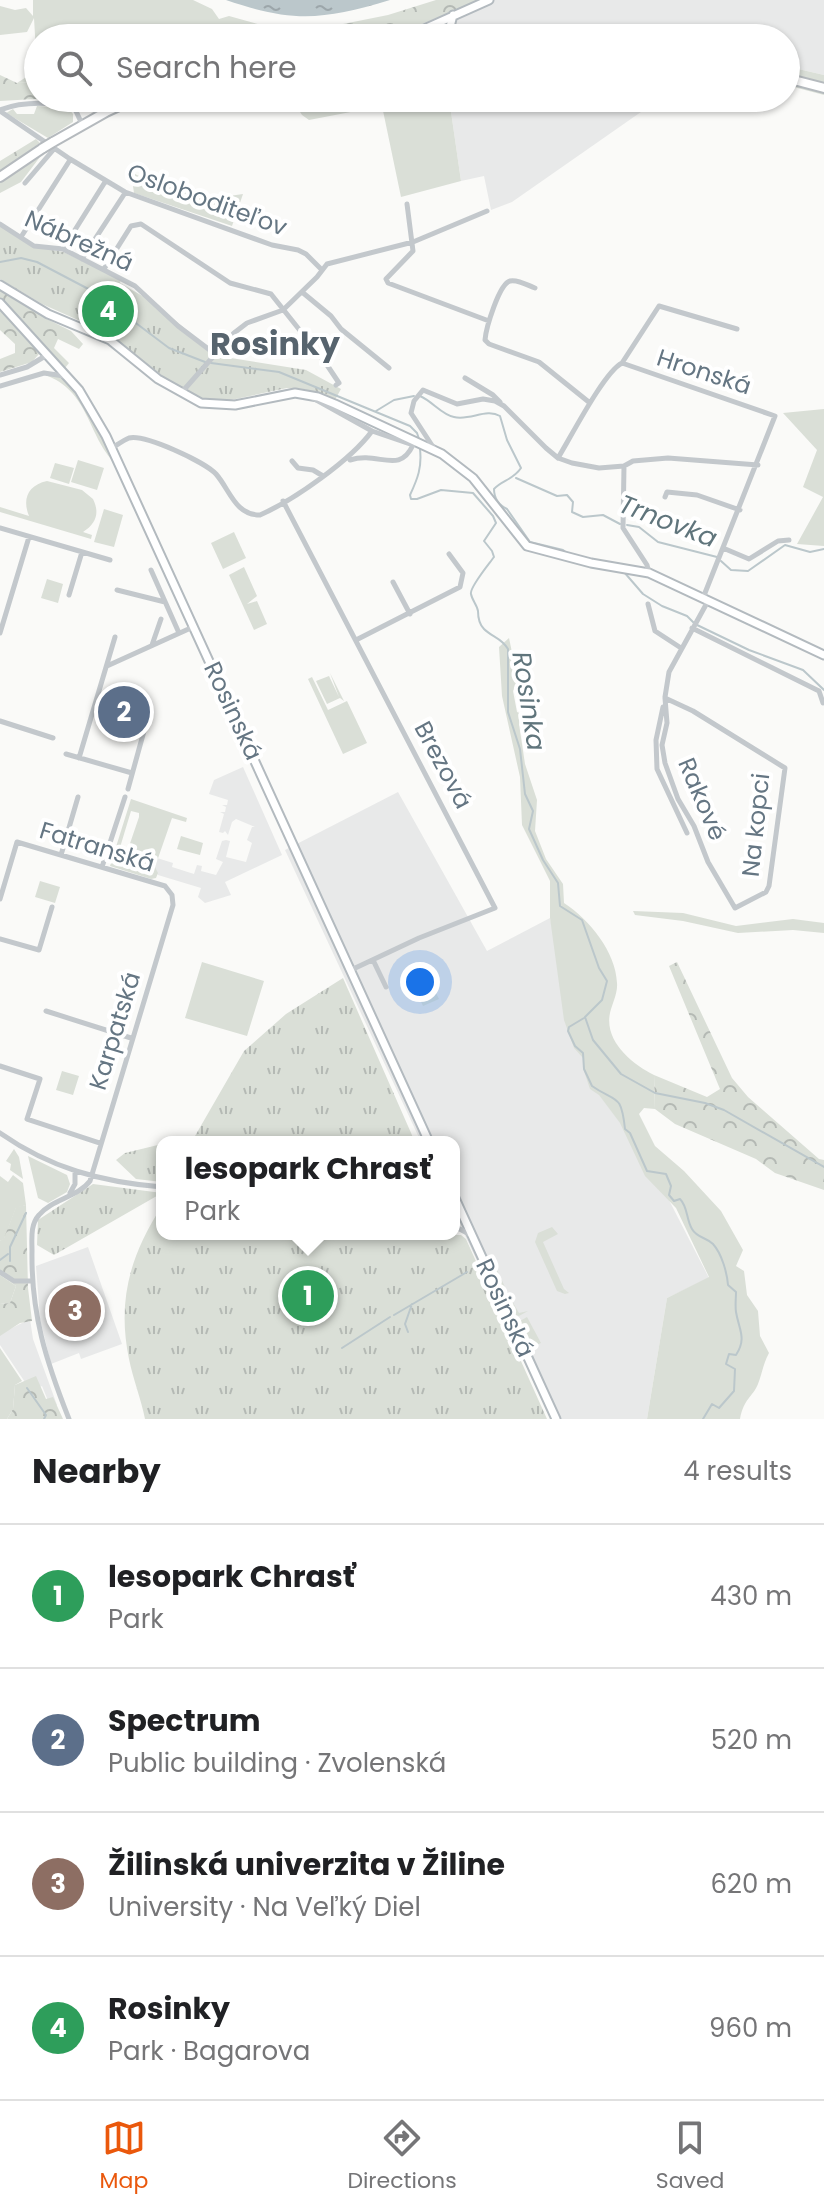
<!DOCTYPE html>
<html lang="en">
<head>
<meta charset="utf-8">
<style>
	:root { --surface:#fff; --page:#f6f6f6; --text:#202124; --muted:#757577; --line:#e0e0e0; --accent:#ea580c }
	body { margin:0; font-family:Poppins,sans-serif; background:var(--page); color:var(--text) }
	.you { position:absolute; left:420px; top:982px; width:28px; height:28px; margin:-20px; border:6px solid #fff; border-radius:50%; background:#1a73e8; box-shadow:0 0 0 12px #1a73e833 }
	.badge { display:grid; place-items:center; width:52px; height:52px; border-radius:50%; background:var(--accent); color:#fff; font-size:26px; font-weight:700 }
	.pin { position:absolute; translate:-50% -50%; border:4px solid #fff; box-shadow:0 2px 8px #0006 }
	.popup { position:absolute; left:156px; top:1136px; width:304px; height:104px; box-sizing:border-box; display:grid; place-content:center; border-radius:16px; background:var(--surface); filter:drop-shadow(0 2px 6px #0005); font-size:26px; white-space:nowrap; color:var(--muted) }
	.popup b { font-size:30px; color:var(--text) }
	.popup::after { content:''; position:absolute; left:50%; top:100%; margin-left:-16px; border:16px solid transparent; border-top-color:var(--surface) }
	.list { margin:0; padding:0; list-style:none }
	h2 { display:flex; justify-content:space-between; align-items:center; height:104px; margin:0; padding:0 32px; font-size:34px }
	h2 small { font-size:26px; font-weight:400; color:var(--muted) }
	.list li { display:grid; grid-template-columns:52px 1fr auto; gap:24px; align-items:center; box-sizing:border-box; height:144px; padding:0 32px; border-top:2px solid var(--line) }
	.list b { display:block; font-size:30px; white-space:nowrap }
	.list p { margin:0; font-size:26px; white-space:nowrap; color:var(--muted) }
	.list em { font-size:26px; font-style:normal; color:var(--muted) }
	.icon { flex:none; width:44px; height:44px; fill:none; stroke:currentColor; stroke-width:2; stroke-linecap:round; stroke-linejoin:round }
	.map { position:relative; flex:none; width:824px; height:1419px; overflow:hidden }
	.search { position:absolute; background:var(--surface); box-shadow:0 2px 6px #0004; left:24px; right:24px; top:24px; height:88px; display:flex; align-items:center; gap:20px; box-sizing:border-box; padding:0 28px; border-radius:44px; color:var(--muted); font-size:30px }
	.sheet { height:680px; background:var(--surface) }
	nav { display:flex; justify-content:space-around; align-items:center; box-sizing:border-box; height:112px; border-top:2px solid var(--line); background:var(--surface); font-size:22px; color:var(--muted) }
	nav a { display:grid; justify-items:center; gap:4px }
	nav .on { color:var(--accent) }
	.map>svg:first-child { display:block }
	.built { fill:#e8e9e9 }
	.grass { fill:#dadfd7; fill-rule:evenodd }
	.forest { fill:url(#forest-crowns) }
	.park { fill:url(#park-tufts) }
	.water { fill:url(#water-ripples) }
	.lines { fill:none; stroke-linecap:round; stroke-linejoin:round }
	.stream { stroke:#bbc7cb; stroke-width:2 }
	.secondary-casing { stroke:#b3babf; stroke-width:11 }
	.primary-casing { stroke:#b5babe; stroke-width:12 }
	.street { stroke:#c3c8cc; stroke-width:5 }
	.secondary { stroke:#fff; stroke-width:7 }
	.primary { stroke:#fff; stroke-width:8 }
	.primary-bridge-casing { stroke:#b5babe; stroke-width:12; stroke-linecap:butt }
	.primary-bridge { stroke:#fff; stroke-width:8 }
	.labels { text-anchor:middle; stroke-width:8; stroke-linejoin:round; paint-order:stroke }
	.street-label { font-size:24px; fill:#657683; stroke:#fff }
	.water-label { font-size:26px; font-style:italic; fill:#60757c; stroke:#fff }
	.district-label { font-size:32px; font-weight:bold; fill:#57646e; stroke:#fff }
</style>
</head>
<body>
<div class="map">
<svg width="824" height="1419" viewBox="0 0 824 1419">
	<defs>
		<pattern id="forest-crowns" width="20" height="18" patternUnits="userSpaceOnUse" patternTransform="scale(2)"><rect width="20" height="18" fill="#dadfd7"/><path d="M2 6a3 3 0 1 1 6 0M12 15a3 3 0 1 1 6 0" fill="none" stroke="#b4b9b4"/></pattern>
		<pattern id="park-tufts" width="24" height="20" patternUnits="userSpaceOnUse" patternTransform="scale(2)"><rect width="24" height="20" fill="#dadfd7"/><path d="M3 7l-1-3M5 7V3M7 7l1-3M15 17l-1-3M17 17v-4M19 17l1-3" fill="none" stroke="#b4b9b4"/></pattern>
		<pattern id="water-ripples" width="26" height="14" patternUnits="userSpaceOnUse" patternTransform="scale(2)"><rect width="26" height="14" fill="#bbc7cb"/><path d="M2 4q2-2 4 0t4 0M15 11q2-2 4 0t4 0" fill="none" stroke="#9ca6aa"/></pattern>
	</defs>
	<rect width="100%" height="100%" fill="#fafaf8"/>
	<path class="built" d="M479,0h345v75l-30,-7 -8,5v-35h-349l-14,-16z
		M449,98h212l-149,104 -21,8 -7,-34 -23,5z
		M243,767l39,88 -57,27 6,13 -26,8 -7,-6 3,-9 -43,-13 -4,-7 3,-10 16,5 -1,4 22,7 3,-9 5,1 -1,5 15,4 7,-13 -7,-3 6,-18 4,-1 4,1 -4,16 20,5 6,-19 -5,-3 5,-13h3l-19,-8 -4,3 -4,13 -3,-4 -2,2 -4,-1 5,-18 -4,-2h5l1,-5 -4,-2h5l1,-5 -19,-6 5,-14z
		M398,792l89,159 63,-33 24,97 135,263 -42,20 -20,121h-96l-97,-207v-70h-33l-136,-292z
		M88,1247l34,97 -41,15 -2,-6 -28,11 -11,-45 -4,-53z
		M30,1319l3,20 24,66 -6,3 -9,-22 -11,5 -31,-46v-11z"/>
	<path class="grass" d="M33,0h160l19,9 7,10 10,-3 32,9 2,13h-225v44l-21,1 20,-13 -3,-52 -7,14 -27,3v-29l15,4 11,-2 7,8z
		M794,68l30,7v20l-38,-10v-12z
		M71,98h52l-24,9 -30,-6z
		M291,98h158l12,83 -60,16 -19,-91 -73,14 -7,-5z
		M37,106l31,2 5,6v8l-25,16 -42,-25 7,-4 4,5h17z
		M40,157l-19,25 -21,11v-10z
		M131,172l20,10 64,16 28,-4 -11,32 -98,-33z
		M45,375l15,1 7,5 37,58 11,24c-27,-26 -26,-73 -70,-88z
		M824,409v137l-27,-2 26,-47 -20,-10 14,-37 -34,-37z
		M78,460l26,8 -7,22 -26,-8z
		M55,463l19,5 -5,16 -19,-6z
		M47,481l35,9 11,9c7,14 3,25 -10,33l9,3 -1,4 -91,-27v-5l29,9c-7,-17 -1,-31 18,-35z
		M104,509l19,6 -9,32 -20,-5z
		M234,532l12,26 -23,11 -12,-26z
		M244,567l13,29 -10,8 10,-3 10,23 -13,6 -25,-55z
		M47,579l16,5 -5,19 -17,-5z
		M509,638l9,43 -5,10 4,21 9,4 -7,8 6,40 12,36 -2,31 11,28 17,25 1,19c25,16 52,49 53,80 1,10 -5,21 -7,30 -6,28 22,51 44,62l1,34 -11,-1 -5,6 16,32 29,25 37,40 22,39 -7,16 8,5 3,24 11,16 2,25 9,17c-6,11 -7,21 -11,31 -6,14 -14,14 -18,35h-93l20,-121 42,-21 -33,-69 -31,-32 -25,-53 -21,-28 -9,-6 -7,-21v-10l-9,-10 -10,-28 -14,-102v-37l-28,-56 -2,-48 -18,-81 -3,-49z
		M330,673l14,28 -4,-3 -13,6 -11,-23 13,-5 10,21z
		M312,677l16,33 19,-9 20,42 -24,11 -35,-75z
		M131,799l56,19 -1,4 -14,-4 -17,49 3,6 -2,5 -5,1 -41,-13zM131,811l8,2v4l-17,50 -7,-3z
		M181,836l22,7 -3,12 -23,-6z
		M40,881l20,6 -5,16 -20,-6z
		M633,911l50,2 53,13 57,-7 31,4v10l-31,-3 -55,3 -55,-12 -48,-6z
		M202,962l62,19 -17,55 -62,-18z
		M424,968l15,31 -16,7 -14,-31z
		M62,1071l17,5 -6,19 -17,-5z
		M14,1149l5,8 4,22 -13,-9 1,-6 -5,-3z
		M28,1156l39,19 3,9 -3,8 -19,11 -10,-5z
		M13,1175l10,8 3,22 -10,3 -12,31 -4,2v-65l8,6z
		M552,1227l6,7 -15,8 21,47 5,4 -4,1 -8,-3 -22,-49 3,-9z
		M490,1255l15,32 -3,2 1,3h4l12,21 9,-2 -9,5 -8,-3 -24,-53z
		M0,1275l16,11 -6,17 -10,1z
		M527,1317l14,26 -13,6 33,70 -44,-93 3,-5z
		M0,1348l22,33 -7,4 -2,24 -6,10h-7z"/>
	<path class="forest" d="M436,0h43l-79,33 -27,5h-100l115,-23z
		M0,75l17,8 21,-1v16h33l-2,3 -34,-2 -35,2z
		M36,139l4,4 -40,28v-10z
		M0,289l45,29 26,13 12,13 -4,5 -21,-10 -4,9 15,15 -4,5 -20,-21 -13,15 -32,10v-13l15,-6v-9l-15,-14z
		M677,962l55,116 16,19 71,62 5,1v30l-49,-17 -19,-14 -81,-35 -20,-15 -1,-34 53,22 13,-8 -51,-123z
		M26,1205l2,83 4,33 -12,2 -20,13v-32l10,-1 6,-17 -16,-11v-34l4,-3 12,-31z
		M36,1376l10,23 7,-2 10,22h-56l6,-10 2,-24z"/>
	<path class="park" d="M0,225l33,22 31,5 57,28 -1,3 33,19 65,54 88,14 35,19 -6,11 -31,-11 -17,-1 -56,12 -16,1 -18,-4 -21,-11 -71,-54 -63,-28 -42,-25z
		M343,978l72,164h-243l23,-6 49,-85 42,-37z
		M162,1144v38l-26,-3 -20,-19 9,-7z
		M93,1184l69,9 -108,62 -17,-10 1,-25z
		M162,1206v28l299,1 5,4 81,180h-402c-4,-20 -12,-40 -16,-60 -12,-58 1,-104 33,-153z"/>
	<path class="water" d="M226,0h164c-67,20 -97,23 -164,0z"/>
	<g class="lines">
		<path class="stream" d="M0,262l21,-4 16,4 59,31 73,55 36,14
			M211,363l68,9 131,54 7,7 3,9
			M420,396c12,5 22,19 34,21 16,4 32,-9 46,-1l7,24 14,28c-8,12 -19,12 -27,21 0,9 5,16 13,20l23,33 33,8 5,4
			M376,411l18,-11 20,-4
			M420,449c2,18 -2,29 -10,46l1,4h6l24,-9 32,3 20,23 3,7 -12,18 8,10 2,6c-5,7 -25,31 -23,37 1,6 6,11 7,17 0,7 1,13 6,18 8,8 18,9 24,20v63l12,37 5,45 8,17 -4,18 14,31 15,23 2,23 22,14 17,48 8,13 -5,19 -17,17 8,23 28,34 34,19 50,10 19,7 100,57
			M516,478l41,18 10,-1 6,7 -1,10 11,5 20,-2 17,9
			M627,525l12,2 19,15 59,15
			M721,561l10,9 17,1 37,-26 25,7 14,-3
			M591,567l33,5 19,22 19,12 25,10 8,8 54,26 54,20 21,20
			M584,1018l-15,9 -1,4 7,15 8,7 1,16 8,17c24,17 29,6 33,43l5,4 17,38 19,3 5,12 -2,9 5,6 6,-2c8,8 6,20 12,30 5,9 14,8 21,15 9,10 14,29 15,41l8,7c0,6 -1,14 0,20 3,18 11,26 0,43l-7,-1 -3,10 9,5 -1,22 -15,17 -7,-4 -9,15
			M0,1260l8,-6
			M10,1261v-14l16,-34
			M394,1315l73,-43
			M408,1332l-3,-8 7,-20
			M342,1348l48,-31
			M27,1388l19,27 -2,4"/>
		<g class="secondary-casing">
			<path id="secondary" d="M453,15l-3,12 7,8
				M404,38l85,-38
				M0,285l48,29 62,26 48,39 43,24 34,2 60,-12 23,4 17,7 107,50 31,24 54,68 64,17 58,10 175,82
				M0,303l79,87 27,46 323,706
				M454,1196l102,223"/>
		</g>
		<g class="primary-casing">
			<path id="primary" d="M405,38l71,-3 101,3
				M786,78l38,10
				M53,142l53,-30 30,-14
				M0,177l43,-29"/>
		</g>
		<path class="street" d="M74,107l8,17
			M0,110c34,-13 70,-4 105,2
			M0,111l70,48 55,33 147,53 26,5 8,4 15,15
			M25,183l29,-34
			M407,204l6,47 -27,28 2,4 101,38
			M0,224l34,22 29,3 72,37 43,40 37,28
			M21,237l49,-77
			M63,249l42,-67
			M82,259l43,-66
			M104,269l27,-43 10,-2 89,59 41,11 54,68 14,21 -3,2
			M535,288c-6,-2 -17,-9 -25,-7 -11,3 -24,47 -25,59l4,4 50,18 51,41
			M302,292l29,24 10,13 48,39
			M622,363l153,53 -72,182
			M0,375l27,-8 20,-12
			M465,378l28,17 7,7
			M0,386l44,-13 20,3
			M182,392l52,-59 13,-10 36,-13 34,-33 10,-13 86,-22 74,-31
			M311,397l61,34 41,14 2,-4
			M112,448c5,-3 12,-8 17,-10 16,-4 76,24 87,36 14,16 19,41 44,41 34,-15 91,-55 112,-84
			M435,450l-24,-37 3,-12 9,-11 34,14 26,-5 12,2 9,5 42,42 12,10 14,5 27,5 25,-2 9,-5 35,-3 90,7
			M558,458c13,-21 46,-86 64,-95l37,-57 78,23
			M350,460c29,-9 49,15 63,-15
			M292,461l6,7 15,2 10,6
			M624,466l-1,62 24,37 2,8
			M665,497l2,-5 30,3 43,15
			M283,501l212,407 -76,30 -68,32
			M0,528l110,32
			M723,548l26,11 29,-18 11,-1
			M151,570l28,63
			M393,582l17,32
			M117,590l48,12
			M69,595l13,-43
			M648,604l7,27 26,17
			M692,628l127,63 4,12
			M0,633l29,-96
			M356,640l104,-53 3,-14 -14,-19
			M152,645l9,-26
			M107,666l86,-39
			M665,697l4,-25 39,-71
			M665,698l28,13 92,57 -16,118 -3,6 -31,16 -27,-46 -14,-36 -16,-27 -13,-36 -3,-18 5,-22z
			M663,707l-7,33 1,29 30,64
			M0,721l53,17
			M66,754l66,19
			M79,758l36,-121
			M128,789l16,-58
			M61,855l17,-58
			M102,867l23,-70
			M0,899l17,-57 148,44 7,9 1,10 -83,276c-12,16 -38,18 -51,34 -9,10 -7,24 -7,36 -1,63 14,110 37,168
			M0,939l39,11 13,-43
			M373,960l13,27
			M46,1011l85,27
			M0,1066l40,13 -13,40 73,24
			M0,1133c50,35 101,49 162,54
			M70,1193l5,-9v-11
			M454,1226l17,9
			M0,1272l14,9h18"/>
		<use href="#secondary" class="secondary"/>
		<use href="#primary" class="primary"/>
		<g class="primary-bridge-casing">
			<path id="primary-bridge" d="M43,148l10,-6"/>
		</g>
		<use href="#primary-bridge" class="primary-bridge"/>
	</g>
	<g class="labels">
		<g class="street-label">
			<text transform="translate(207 200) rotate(20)" y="8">Osloboditeľov</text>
			<text transform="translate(79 241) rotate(24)" y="8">Nábrežná</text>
			<text transform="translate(704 372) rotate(18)" y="8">Hronská</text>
			<text transform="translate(233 711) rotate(65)" y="8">Rosinská</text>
			<text transform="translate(443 765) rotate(62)" y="8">Brezová</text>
			<text transform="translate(702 799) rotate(67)" y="8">Rakové</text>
			<text transform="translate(756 825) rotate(-84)" y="8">Na kopci</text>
			<text transform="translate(97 847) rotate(17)" y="8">Fatranská</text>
			<text transform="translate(115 1031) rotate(-73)" y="8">Karpatská</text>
			<text transform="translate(505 1308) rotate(65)" y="8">Rosinská</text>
		</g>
		<g class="water-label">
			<text transform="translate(668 521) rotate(21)" y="9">Trnovka</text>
			<text transform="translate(529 701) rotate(81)" y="9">Rosinka</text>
		</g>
		<g class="district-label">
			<text x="275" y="355">Rosinky</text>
		</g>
	</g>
</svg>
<div class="you"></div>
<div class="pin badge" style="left:308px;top:1296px;background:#2e9e5b">1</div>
<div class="popup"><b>lesopark Chrasť</b>Park</div>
<div class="pin badge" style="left:124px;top:712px;background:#5c6f8a">2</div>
<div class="pin badge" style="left:75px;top:1311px;background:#8d6e63">3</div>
<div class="pin badge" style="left:108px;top:311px;background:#2e9e5b">4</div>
<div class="search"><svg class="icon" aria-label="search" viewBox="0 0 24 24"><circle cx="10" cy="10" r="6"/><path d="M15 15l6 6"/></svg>Search here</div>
</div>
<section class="sheet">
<h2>Nearby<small>4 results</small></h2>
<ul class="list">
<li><span class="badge" style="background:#2e9e5b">1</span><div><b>lesopark Chrasť</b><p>Park</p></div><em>430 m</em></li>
<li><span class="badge" style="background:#5c6f8a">2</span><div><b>Spectrum</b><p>Public building · Zvolenská</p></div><em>520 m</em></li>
<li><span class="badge" style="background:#8d6e63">3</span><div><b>Žilinská univerzita v Žiline</b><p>University · Na Veľký Diel</p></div><em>620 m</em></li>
<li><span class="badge" style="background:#2e9e5b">4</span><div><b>Rosinky</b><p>Park · Bagarova</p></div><em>960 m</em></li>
</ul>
</section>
<nav>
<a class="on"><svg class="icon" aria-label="map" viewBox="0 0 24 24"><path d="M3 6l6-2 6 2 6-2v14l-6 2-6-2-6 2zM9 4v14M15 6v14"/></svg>Map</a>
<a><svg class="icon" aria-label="directions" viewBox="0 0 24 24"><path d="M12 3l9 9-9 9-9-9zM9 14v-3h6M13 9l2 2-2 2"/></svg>Directions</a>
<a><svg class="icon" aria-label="saved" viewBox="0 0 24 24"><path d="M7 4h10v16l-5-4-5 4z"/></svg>Saved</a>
</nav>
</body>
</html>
